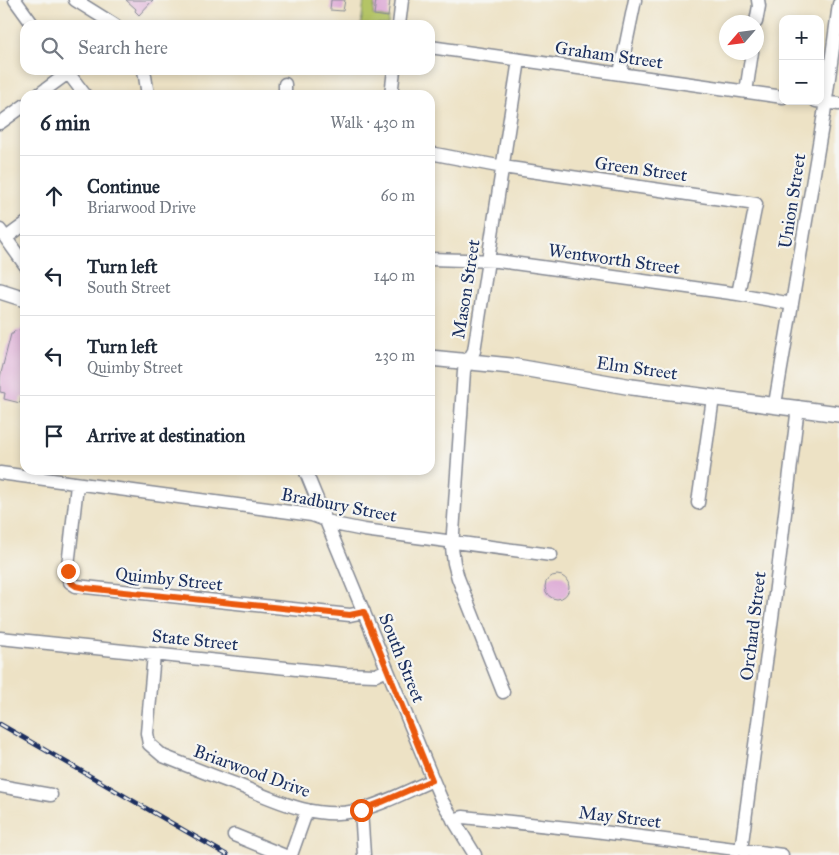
<!DOCTYPE html>
<html lang="en">
<head>
<meta charset="utf-8">
<style>
	:root { --surface:#fff; --page:#f6f6f7; --text:#1f2937; --muted:#747a83; --line:#e0e1e3 }
	body { margin:0; font-family:"IM FELL Great Primer",serif; background:var(--page); color:var(--text) }
	.controls { position:absolute; right:15px; top:15px; display:grid; overflow:hidden; border-radius:10px; box-shadow:0 2px 8px #0003 }
	.controls button { width:45px; height:45px; display:grid; place-items:center; padding:0; border:0; border-bottom:1px solid var(--line); background:var(--surface); color:var(--text); font:25px sans-serif }
	.compass { position:absolute; left:719px; top:15px; width:45px; height:45px; border-radius:50%; background:var(--surface); box-shadow:0 2px 8px #0003; rotate:242deg }
	.stop { position:absolute; width:15px; height:15px; margin:-11px; border:4px solid #ea580c; border-radius:50%; background:#fff }
	.stop.end { background:#ea580c; border-color:#fff; box-shadow:0 1px 5px #0008 }
	.list { margin:0; padding:0; list-style:none }
	h2 { display:flex; justify-content:space-between; align-items:center; height:65px; margin:0; padding:0 20px; font-size:21px }
	h2 small { font-size:16px; font-weight:400; color:var(--muted) }
	.list li { display:grid; grid-template-columns:32px 1fr auto; gap:15px; align-items:center; box-sizing:border-box; height:80px; padding:0 20px; border-top:1px solid var(--line) }
	.list b { display:block; font-size:19px; white-space:nowrap }
	.list p { margin:0; font-size:16px; white-space:nowrap; color:var(--muted) }
	.list em { font-size:16px; font-style:normal; color:var(--muted) }
	.icon { flex:none; width:28px; height:28px; fill:none; stroke:currentColor; stroke-width:2; stroke-linecap:round; stroke-linejoin:round }
	.map { position:relative; flex:none; width:839px; height:855px; overflow:hidden }
	.search { position:absolute; background:var(--surface); box-shadow:0 2px 8px #0003; left:20px; top:20px; width:415px; height:55px; display:flex; align-items:center; gap:12px; box-sizing:border-box; padding:0 18px; border-radius:15px; color:var(--muted); font-size:19px }
	.panel { position:absolute; background:var(--surface); box-shadow:0 2px 8px #0003; left:20px; top:90px; width:415px; height:385px; border-radius:15px }
	.map>svg:first-child { display:block }
	.green { fill:#b4c466; stroke:#687a62 }
	.building { fill:#deaed7 }
	.lines { fill:none; stroke-linecap:round; stroke-linejoin:round }
	.minor-casing { stroke:#848892; stroke-width:15 }
	.major-casing { stroke:#848892; stroke-width:18 }
	.minor { stroke:#fff; stroke-width:12 }
	.major { stroke:#fff; stroke-width:15 }
	.rail-casing { stroke:#1b2f5e; stroke-width:4.5 }
	.rail { stroke:#f6f6f2; stroke-width:2.5; stroke-dasharray:8; stroke-linecap:butt }
	.route { stroke:#ea580c; stroke-width:6 }
	.labels { text-anchor:middle; stroke-width:4.5; stroke-linejoin:round; paint-order:stroke }
	.street-label { font-size:18px; fill:#1b2f5e; stroke:#f6f6f2 }
</style>
</head>
<body>
<div class="map">
<svg width="839" height="855" viewBox="0 0 839 855">
	<rect width="100%" height="100%" fill="#f6f6f2"/>
	<filter id="ink" filterUnits="userSpaceOnUse"><feTurbulence type="fractalNoise" baseFrequency=".02" numOctaves="2"/><feDisplacementMap in="SourceGraphic" scale="10" xChannelSelector="R" yChannelSelector="G"/><feConvolveMatrix kernelMatrix="1 2 1 2 8 2 1 2 1" color-interpolation-filters="sRGB"/></filter>
	<filter id="wash" filterUnits="userSpaceOnUse"><feTurbulence type="fractalNoise" baseFrequency=".0096" numOctaves="4" result="noise"/><feDisplacementMap in="SourceGraphic" scale="20" xChannelSelector="R" yChannelSelector="G"/><feGaussianBlur stdDeviation="1.12" result="paint"/><feColorMatrix in="noise" values="0 0 0 0 0 0 0 0 0 0 0 0 0 0 0 0 0 1.4 0 .05"/><feComposite in="paint" operator="in"/></filter>
	<g filter="url(#wash)">
		<rect width="100%" height="100%" fill="#ede2c5"/>
		<path class="green" d="M364,0l11,2 -2,13 16,3 -1,7h-27z"/>
		<g id="blocks">
			<path class="building" d="M126,0h27l-14,15 -4,-4 1,-2z
				M331,0h14l-2,11 -13,-1z
				M376,0h14l-2,17 -14,-2z
				M22,326l3,1v71l-4,-1 -1,6 -16,-4 1,-6 -5,-1v-15l11,-43h2l1,-3 7,-1z
				M545 587a12 12 0 1 1 24 0a12 12 0 1 1-24 0Z"/>
		</g>
	</g>
	<g filter="url(#ink)">
		<use href="#blocks" fill-opacity="0" stroke="#848892" stroke-width="1"/>
		<g class="lines">
			<g class="minor-casing">
				<path id="minor" d="M15,0l18,25
					M75,0l40,25
					M756,22l3,-16 -1,-6
					M399,25l3,-25
					M430,47l353,50
					M66,70l19,25
					M144,70l4,25
					M620,73l15,-73
					M746,92l6,-40
					M38,95l30,-22
					M285,95v-11
					M391,95l3,-25
					M816,101l23,3
					M0,123l25,-18
					M430,153l73,14 253,37 -18,90
					M0,230l25,35
					M6,238l19,-14
					M430,259l68,2 240,33 54,10
					M775,404l49,-290 15,-110
					M305,470l128,310 9,21 33,54
					M0,473l312,42 27,10 25,5 187,25
					M77,485l-10,90 3,7 6,4 274,29 14,-3
					M698,503l15,-105
					M0,638l344,36 32,1 11,-5
					M154,654l-7,79 2,11 14,12c25,10 50,20 75,29 37,15 76,35 117,26 27,-6 52,-20 78,-31
					M503,692l-45,-114 -4,-15 -2,-15 12,-177 2,-7 8,-13 45,-291
					M0,786l51,9
					M361,810l3,45
					M453,820l10,-3 124,13 195,25
					M234,835l49,20
					M741,850l34,-255 23,-188
					M291,855l16,-45"/>
			</g>
			<g class="major-casing">
				<path id="major" d="M0,291l25,8
					M430,358l81,8 121,21 207,27"/>
			</g>
			<use href="#minor" class="minor"/>
			<use href="#major" class="major"/>
			<g class="rail-casing">
				<path id="rail" d="M0,724l227,131"/>
			</g>
			<use href="#rail" class="rail"/>
		</g>
	</g>
	<g class="lines" filter="url(#ink)">
		<path class="route" d="M68,571l2,11 6,4 9,2 265,27 14,-3 68,168 -50,22 -21,8"/>
	</g>
	<g class="labels">
		<g class="street-label">
			<text transform="translate(609 55) rotate(8)" y="6">Graham Street</text>
			<text transform="translate(641 169) rotate(8)" y="6">Green Street</text>
			<text transform="translate(792 201) rotate(-81)" y="6">Union Street</text>
			<text transform="translate(614 259) rotate(8)" y="6">Wentworth Street</text>
			<text transform="translate(466 289) rotate(-81)" y="6">Mason Street</text>
			<text transform="translate(637 368) rotate(8)" y="6">Elm Street</text>
			<text transform="translate(339 505) rotate(11)" y="6">Bradbury Street</text>
			<text transform="translate(169 579) rotate(6)" y="6">Quimby Street</text>
			<text transform="translate(753 626) rotate(-83)" y="6">Orchard Street</text>
			<text transform="translate(195 640) rotate(6)" y="6">State Street</text>
			<text transform="translate(402 658) rotate(68)" y="6">South Street</text>
			<text transform="translate(252 771) rotate(20)" y="6">Briarwood Drive</text>
			<text transform="translate(620 817) rotate(7)" y="6">May Street</text>
		</g>
	</g>
</svg>
<div class="controls">
<button>+</button>
<button>−</button>
</div>
<svg class="compass" viewBox="-18 -18 36 36"><path d="M0-13l5 13h-10z" fill="#e53935"/><path d="M0 13l5-13h-10z" fill="#747a83"/></svg>
<div class="stop" style="left:361px;top:810px"></div>
<div class="stop end" style="left:68px;top:571px"></div>
<div class="search"><svg class="icon" aria-label="search" viewBox="0 0 24 24"><circle cx="10" cy="10" r="6"/><path d="M15 15l6 6"/></svg>Search here</div>
<section class="panel">
<h2>6 min<small>Walk · 430 m</small></h2>
<ul class="list">
<li><svg class="icon" aria-label="ahead" viewBox="0 0 24 24"><path d="M12 20V5M6 11l6-6 6 6"/></svg><div><b>Continue</b><p>Briarwood Drive</p></div><em>60 m</em></li>
<li><svg class="icon" aria-label="left" viewBox="0 0 24 24"><path d="M17 20v-9H6M10 6l-5 5 5 5"/></svg><div><b>Turn left</b><p>South Street</p></div><em>140 m</em></li>
<li><svg class="icon" aria-label="left" viewBox="0 0 24 24"><path d="M17 20v-9H6M10 6l-5 5 5 5"/></svg><div><b>Turn left</b><p>Quimby Street</p></div><em>230 m</em></li>
<li><svg class="icon" aria-label="arrive" viewBox="0 0 24 24"><path d="M6 21V4h12l-3 4 3 4H6"/></svg><div><b>Arrive at destination</b></div></li>
</ul>
</section>
</div>
</body>
</html>
